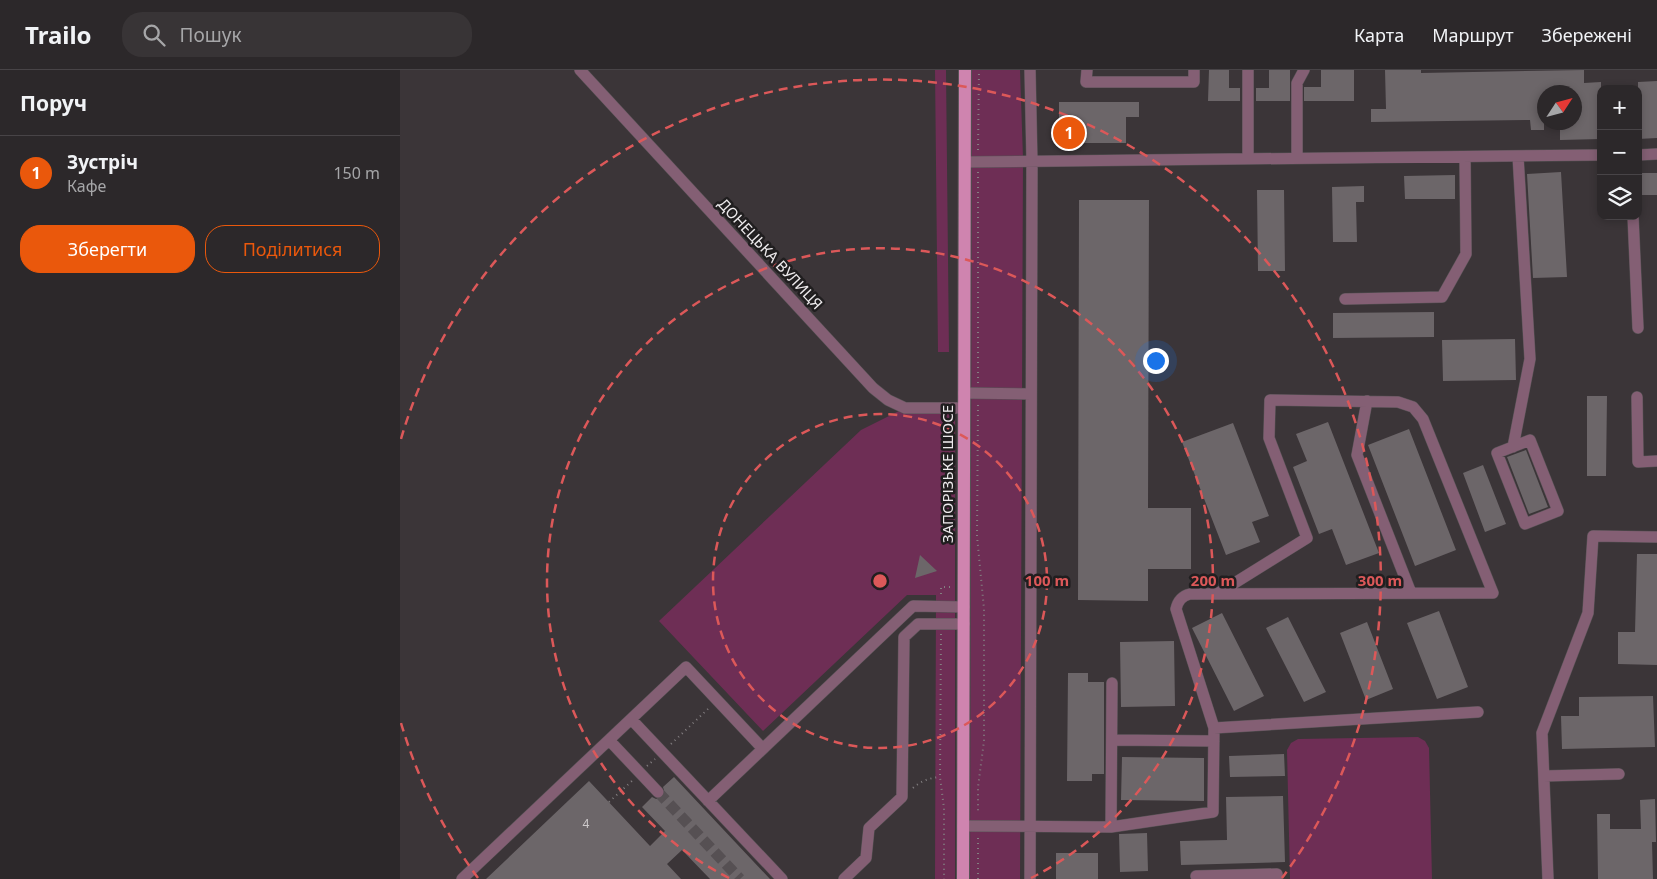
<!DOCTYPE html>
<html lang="uk">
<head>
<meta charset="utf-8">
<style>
	:root { --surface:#2c282a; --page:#383436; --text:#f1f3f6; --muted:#a6a6a8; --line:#484447; --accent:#ea580c }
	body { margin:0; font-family:"Noto Sans",sans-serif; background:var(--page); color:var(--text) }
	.controls { position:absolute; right:15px; top:15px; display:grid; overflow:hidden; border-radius:10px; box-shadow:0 2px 8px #0003 }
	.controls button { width:45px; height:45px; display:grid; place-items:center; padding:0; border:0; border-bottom:1px solid var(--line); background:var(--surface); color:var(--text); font:25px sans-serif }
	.compass { position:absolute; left:1137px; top:15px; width:45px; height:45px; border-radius:50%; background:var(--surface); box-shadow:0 2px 8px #0003; rotate:54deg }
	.you { position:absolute; left:755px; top:290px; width:18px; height:18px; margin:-12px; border:4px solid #fff; border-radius:50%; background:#1a73e8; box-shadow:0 0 0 8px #1a73e833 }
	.badge { display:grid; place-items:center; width:32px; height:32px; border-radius:50%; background:var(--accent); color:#fff; font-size:16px; font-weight:700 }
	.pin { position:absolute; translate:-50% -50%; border:2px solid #fff; box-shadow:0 1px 5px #0006 }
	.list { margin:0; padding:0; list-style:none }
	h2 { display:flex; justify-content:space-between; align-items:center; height:65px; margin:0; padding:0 20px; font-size:21px }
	h2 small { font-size:16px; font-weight:400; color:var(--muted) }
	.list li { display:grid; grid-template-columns:32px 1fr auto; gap:15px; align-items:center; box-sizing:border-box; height:75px; padding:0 20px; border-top:1px solid var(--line) }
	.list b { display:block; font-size:19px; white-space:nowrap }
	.list p { margin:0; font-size:16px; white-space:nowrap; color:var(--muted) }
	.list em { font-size:16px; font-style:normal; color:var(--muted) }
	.actions { display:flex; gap:10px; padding:15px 20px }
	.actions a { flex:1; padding:11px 0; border:1px solid var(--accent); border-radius:20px; text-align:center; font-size:18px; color:var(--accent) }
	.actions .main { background:var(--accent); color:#fff }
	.icon { flex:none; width:28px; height:28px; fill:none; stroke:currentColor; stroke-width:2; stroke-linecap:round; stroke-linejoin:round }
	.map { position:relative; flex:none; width:1257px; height:809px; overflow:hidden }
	header { display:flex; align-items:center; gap:30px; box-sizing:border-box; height:70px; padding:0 25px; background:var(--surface); border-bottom:1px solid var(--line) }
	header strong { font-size:24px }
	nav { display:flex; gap:28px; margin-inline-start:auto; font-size:18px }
	.search { width:350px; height:45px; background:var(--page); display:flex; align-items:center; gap:12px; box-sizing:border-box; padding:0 18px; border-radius:20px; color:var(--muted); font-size:19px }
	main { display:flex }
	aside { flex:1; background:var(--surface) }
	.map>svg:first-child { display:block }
	.green { fill:#6e2e55 }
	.building { fill:#6c6669 }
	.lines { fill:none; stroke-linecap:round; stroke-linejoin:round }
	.minor-tunnel { stroke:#565053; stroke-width:11; stroke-dasharray:11 5.5; stroke-linecap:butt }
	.minor-casing { stroke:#575255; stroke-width:12 }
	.major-casing { stroke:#575255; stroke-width:14 }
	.path { stroke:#837f81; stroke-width:2; stroke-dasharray:1 4; stroke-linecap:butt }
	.minor { stroke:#845f74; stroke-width:11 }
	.major { stroke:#cf84af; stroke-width:12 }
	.ring { fill:none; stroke:#dc5859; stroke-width:2.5; stroke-dasharray:9 6 }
	.labels { text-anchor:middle; stroke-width:5; stroke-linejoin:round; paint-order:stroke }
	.number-label { font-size:12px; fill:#cdc9cb }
	.street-label { font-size:15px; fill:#edeaec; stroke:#201e1f }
	.centre { fill:#dc5859; stroke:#201e1f; stroke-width:2.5 }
	.ring-label { font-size:15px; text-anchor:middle; font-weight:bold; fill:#dc5859; stroke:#201e1f; stroke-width:5; stroke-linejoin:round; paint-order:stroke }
</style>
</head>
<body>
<header>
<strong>Trailo</strong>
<div class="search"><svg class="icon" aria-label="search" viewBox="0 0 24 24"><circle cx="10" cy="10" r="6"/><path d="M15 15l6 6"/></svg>Пошук</div>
<nav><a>Карта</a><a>Маршрут</a><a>Збережені</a></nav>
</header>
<main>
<aside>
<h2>Поруч<small></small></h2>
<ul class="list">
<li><span class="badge">1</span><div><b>Зустріч</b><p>Кафе</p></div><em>150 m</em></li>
</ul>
<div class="actions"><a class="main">Зберегти</a><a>Поділитися</a></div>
</aside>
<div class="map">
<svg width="1257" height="809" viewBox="0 0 1257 809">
	<rect width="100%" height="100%" fill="#3b3538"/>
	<path class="green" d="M535,0h11l3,282h-11z
		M572,0h48l3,88 -3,721h-50z
		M505,338h50v471h-20l1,-284h-29l-144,136 -104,-110 202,-191z
		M1018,667l7,4 4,7 3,131h-142l-3,-129 4,-7 7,-4z"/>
	<path class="building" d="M809,0h20v18h11v13h-32z
		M869,0h21v31h-34v-13h13z
		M921,0h33v31h-50v-14h17z
		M985,0h36v3l163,-3v13l17,-1v57l-41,1v-18h14v-30h-30v38h-13l-1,-10 -159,2v-13h15z
		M1257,11v57l-19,1v-57z
		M659,32h80v15h-13v26h-67z
		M1161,102l6,105 -34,1 -6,-104z
		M1240,103h17v22h-17z
		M1055,105v24h-50l-1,-23z
		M964,116v16h-8l1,40h-24l-1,-55z
		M857,120h27l1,81h-27z
		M679,130h70l-1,308h43v61h-43v32l-70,-1z
		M1034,242v25l-101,1v-25z
		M1115,269l1,41 -73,1 -1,-41z
		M1187,326h20l-1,80h-19z
		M928,352l51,131 -33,12 -14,-36 -13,5 -26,-67 14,-6 -11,-27z
		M833,353l36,93 -17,6 8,20 -34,13 -44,-113z
		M1009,359l47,121 -41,16 -47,-121z
		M1126,380l22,57 -19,7 -22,-57z
		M1083,395l23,59 -21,8 -22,-59z
		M1237,484h20v111l-39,-1v-32h17z
		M520,485l17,16 -22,7z
		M1039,541l29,76 -31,12 -30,-76z
		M822,543l42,83 -30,15 -42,-83z
		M888,547l38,75 -22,10 -38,-74z
		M967,552l26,67 -27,11 -26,-67z
		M774,571l1,65 -54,1 -1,-65z
		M668,603h20v9h16v92h-12v7h-25z
		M1253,626l2,51 -93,2 -1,-33h18v-19z
		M884,684l1,22 -55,1 -1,-21z
		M722,687l82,1v43l-83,-1z
		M274,707l96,102h-60l-28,-29 -15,14 14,15h-195l103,-98 61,65 15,-15 -23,-24 10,-10 4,2 7,-1 2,-4 -2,-7z
		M883,726l2,66 -104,3 -1,-24 47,-1 -1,-43z
		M1255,729l1,43h-4l1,37h-55l-1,-65h13v15h31l-1,-29z
		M747,763l1,38 -28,1 -1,-38z
		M656,783h42v26h-42z"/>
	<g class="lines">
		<path class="minor-tunnel" d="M258,722l82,87"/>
		<g class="minor-casing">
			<path id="minor" d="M180,0l293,318 15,12 17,8h59
				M630,0l2,92 -2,717
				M687,0l-1,12h108v-12
				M1238,85l19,-1
				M897,88v-75l7,-13
				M848,89v-89
				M565,92l636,-7
				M1233,146l5,112
				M945,229l97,-2 24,-43 -1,-97
				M564,323l67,1
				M1237,327l1,65 19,-1
				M967,331l-10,54 54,138
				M1130,370l28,71 -33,13 -28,-71z
				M1113,377l17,-88 -12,-203
				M231,649l151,160
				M814,658l264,-16
				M209,670l49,52
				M712,670l102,1
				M1144,706l75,-2
				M308,731l205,-195 51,1
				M563,756l148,1 102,-15 1,-84 -38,-119c2,-9 6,-13 14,-15l303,-1 -70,-174 -10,-12 -15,-5 -128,-2 -1,38 38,100 -90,56
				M711,757l1,-144
				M796,806l81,-2v5
				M62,809l224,-212 77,82
				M444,809l22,-21 3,-30 33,-31 2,-160 14,-13h46
				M1148,809l-6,-146 46,-120 5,-77 64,1"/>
		</g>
		<g class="major-casing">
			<path id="major" d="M563,809l2,-809"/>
		</g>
		<path class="path" d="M578,80l1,-80
			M578,313v-211
			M578,335l-1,131 7,73v132l-6,46v27
			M541,524v-7h11
			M541,564l-1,143 4,31v71
			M271,674l38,-36
			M247,696l8,-7
			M513,718c8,-7 16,-10 27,-11
			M209,732l24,-22
			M578,809v-42"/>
		<use href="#minor" class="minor"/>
		<use href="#major" class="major"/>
	</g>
	<g class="ring">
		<circle cx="480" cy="511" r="167"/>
		<path d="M329 808A333 333 0 1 1 631 808"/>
		<path d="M78 808A500 500 0 0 1 1 653M1 369A500 500 0 1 1 882 808"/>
	</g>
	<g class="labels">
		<g class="number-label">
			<text x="186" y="758">4</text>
		</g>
		<g class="street-label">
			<text transform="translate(370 184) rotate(47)" y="5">ДОНЕЦЬКА ВУЛИЦЯ</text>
			<text transform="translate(548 404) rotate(-90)" y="5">ЗАПОРІЗЬКЕ ШОСЕ</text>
		</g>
	</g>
	<circle cx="480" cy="511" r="8" class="centre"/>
	<g class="ring-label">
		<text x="647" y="516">100 m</text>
		<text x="813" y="516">200 m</text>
		<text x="980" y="516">300 m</text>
	</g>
</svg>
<div class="controls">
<button>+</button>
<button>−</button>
<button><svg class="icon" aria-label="layers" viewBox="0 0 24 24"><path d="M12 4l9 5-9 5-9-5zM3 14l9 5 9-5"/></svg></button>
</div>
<svg class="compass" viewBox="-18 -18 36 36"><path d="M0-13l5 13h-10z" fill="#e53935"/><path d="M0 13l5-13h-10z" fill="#a6a6a8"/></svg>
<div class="you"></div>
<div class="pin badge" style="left:669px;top:63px">1</div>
</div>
</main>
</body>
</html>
